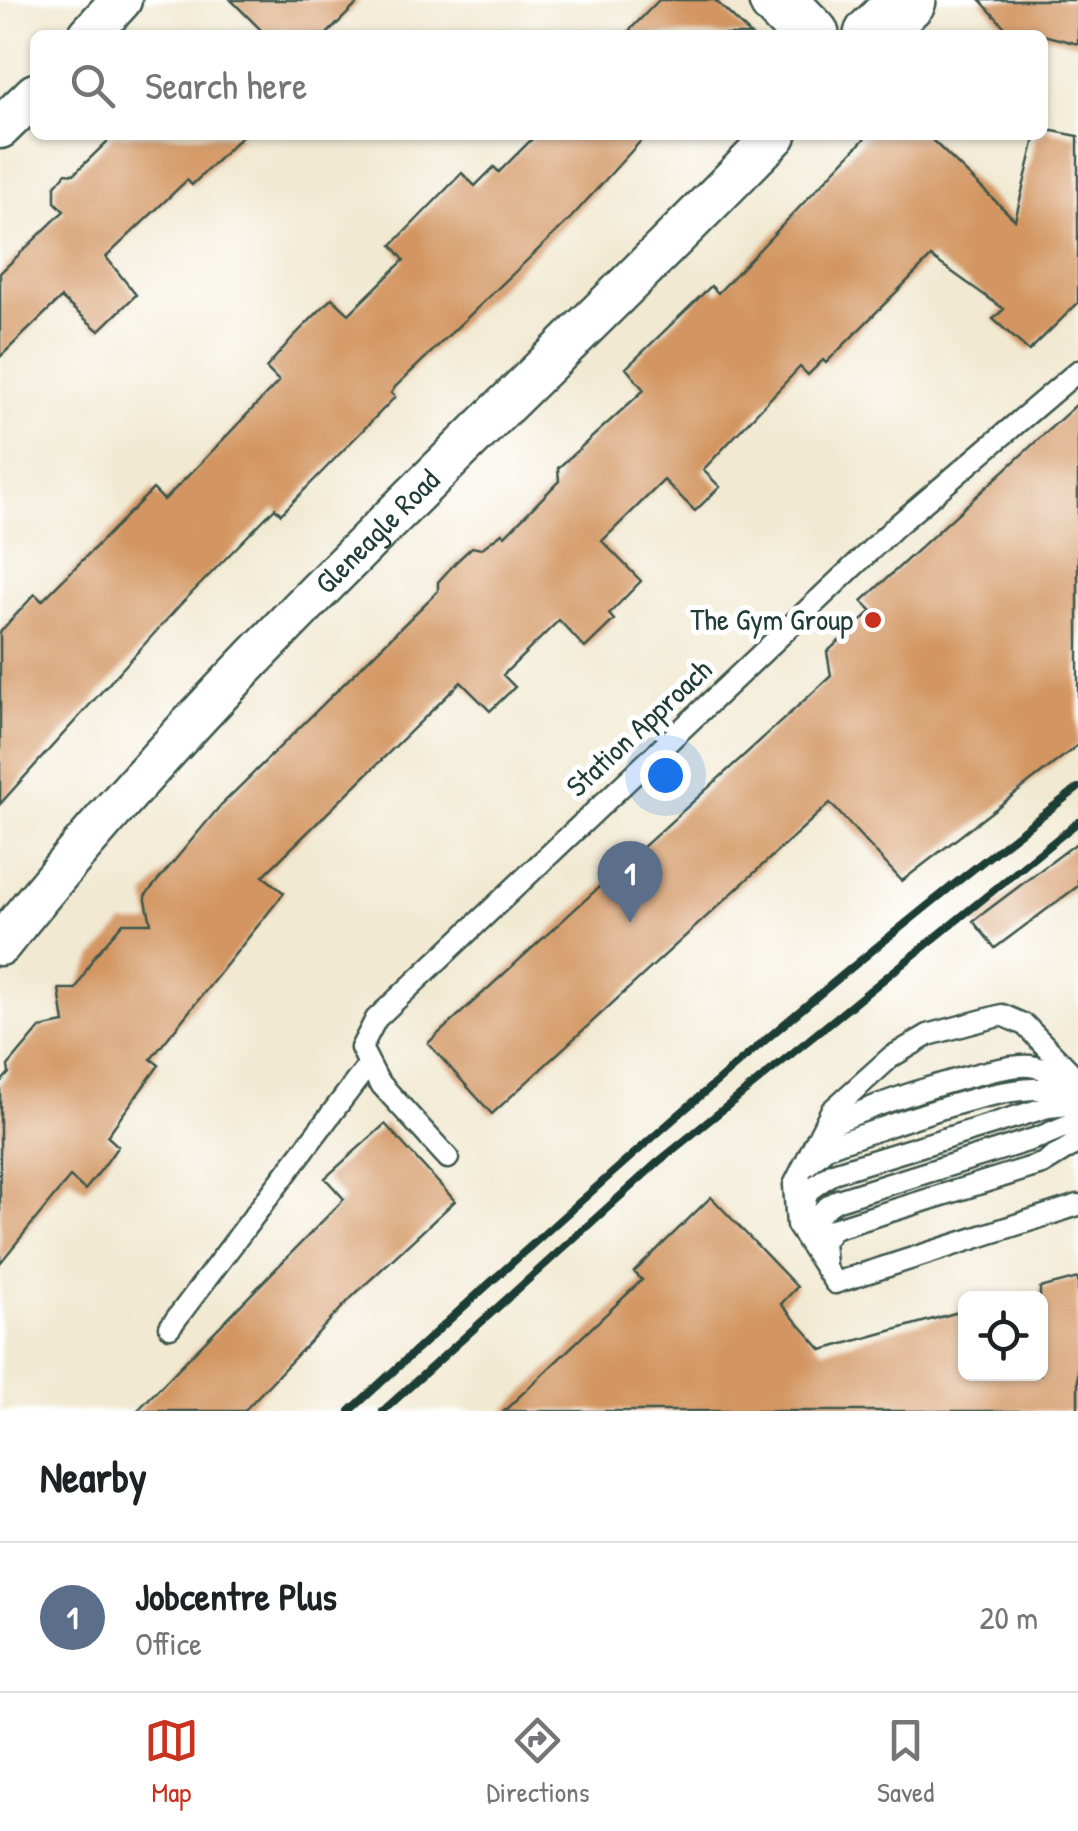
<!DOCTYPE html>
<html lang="en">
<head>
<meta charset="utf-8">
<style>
	:root { --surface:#fff; --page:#f2f2f2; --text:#202124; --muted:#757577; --line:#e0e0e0; --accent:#c8321e }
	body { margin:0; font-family:"Patrick Hand",sans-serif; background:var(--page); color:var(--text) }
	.controls { position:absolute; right:30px; bottom:30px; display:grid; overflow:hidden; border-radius:15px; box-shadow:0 2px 8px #0004 }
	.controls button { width:90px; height:90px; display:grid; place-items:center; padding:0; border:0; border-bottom:2px solid var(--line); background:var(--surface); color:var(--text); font:50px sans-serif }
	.you { position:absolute; left:665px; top:775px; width:35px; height:35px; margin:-25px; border:8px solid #fff; border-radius:50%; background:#1a73e8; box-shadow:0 0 0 15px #1a73e833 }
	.badge { display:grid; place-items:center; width:65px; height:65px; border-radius:50%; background:var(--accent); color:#fff; font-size:32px; font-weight:700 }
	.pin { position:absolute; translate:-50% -82px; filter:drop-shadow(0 2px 5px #0008) }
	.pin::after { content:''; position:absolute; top:52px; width:35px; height:30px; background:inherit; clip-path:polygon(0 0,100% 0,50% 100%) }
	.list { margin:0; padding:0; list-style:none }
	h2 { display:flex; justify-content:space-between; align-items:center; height:130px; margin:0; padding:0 40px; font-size:42px }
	h2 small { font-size:32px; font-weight:400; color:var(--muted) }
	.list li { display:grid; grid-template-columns:65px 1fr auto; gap:30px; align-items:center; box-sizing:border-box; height:150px; padding:0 40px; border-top:2px solid var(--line) }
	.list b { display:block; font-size:38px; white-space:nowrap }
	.list p { margin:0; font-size:32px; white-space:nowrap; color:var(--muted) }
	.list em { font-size:32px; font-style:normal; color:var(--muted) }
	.icon { flex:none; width:55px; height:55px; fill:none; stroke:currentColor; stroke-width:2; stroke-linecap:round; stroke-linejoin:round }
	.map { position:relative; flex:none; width:1078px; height:1411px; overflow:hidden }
	.search { position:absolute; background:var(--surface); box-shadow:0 2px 8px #0004; left:30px; right:30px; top:30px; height:110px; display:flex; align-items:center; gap:25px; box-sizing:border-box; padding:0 35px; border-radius:15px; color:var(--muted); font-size:38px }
	.sheet { height:280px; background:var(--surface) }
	nav { display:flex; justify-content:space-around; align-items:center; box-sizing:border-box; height:140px; border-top:2px solid var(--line); background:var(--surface); font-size:28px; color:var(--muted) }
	nav a { display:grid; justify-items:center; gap:5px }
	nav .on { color:var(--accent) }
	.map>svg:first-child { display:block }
	.building { fill:#d39662 }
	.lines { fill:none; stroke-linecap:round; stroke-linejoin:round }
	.lane-casing { stroke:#3e574c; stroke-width:25 }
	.street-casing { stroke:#3e574c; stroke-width:45 }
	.highway-casing { stroke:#3e574c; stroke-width:60 }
	.lane { stroke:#fff; stroke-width:20 }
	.street { stroke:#fff; stroke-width:40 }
	.highway { stroke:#fff; stroke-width:55 }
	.rail { stroke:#1f3d34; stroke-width:8 }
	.poi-dot { fill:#c8321e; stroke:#fff; stroke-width:4 }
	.labels { text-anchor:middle; stroke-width:10; stroke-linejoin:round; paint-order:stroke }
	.street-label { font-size:30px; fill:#1f3d34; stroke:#fff }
	.poi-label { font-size:30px; fill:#1f3d34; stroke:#fff; text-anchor:end }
</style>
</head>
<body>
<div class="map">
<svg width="1078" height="1411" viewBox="0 0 1078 1411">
	<rect width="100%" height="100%" fill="#fff"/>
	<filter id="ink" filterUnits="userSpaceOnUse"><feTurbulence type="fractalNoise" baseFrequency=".01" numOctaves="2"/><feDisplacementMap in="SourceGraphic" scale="20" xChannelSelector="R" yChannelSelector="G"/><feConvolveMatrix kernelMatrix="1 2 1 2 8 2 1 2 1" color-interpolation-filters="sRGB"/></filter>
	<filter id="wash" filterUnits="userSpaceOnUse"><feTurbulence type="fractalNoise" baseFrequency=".0048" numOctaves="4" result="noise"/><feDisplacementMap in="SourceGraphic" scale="40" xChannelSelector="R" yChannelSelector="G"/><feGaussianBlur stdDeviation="2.25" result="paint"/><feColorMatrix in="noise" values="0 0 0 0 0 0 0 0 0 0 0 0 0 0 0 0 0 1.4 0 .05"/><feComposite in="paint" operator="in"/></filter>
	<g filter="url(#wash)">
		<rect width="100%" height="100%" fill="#f1e9d1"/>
		<g id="blocks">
			<path class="building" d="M231,0h130l-35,35h-60z
				M659,0h56l36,35h-126z
				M980,0h98v44l-35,-9h-31z
				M1043,129l35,7v167l-49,48 -36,-32 11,-10 -73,-52 -105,106 -3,-3 -15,15 -8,-8 -97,103 17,17 -25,24 -31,-31 -62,61 39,40 -32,33 5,6 -29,28 -26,-28 -56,55 12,12 -25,24 -29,-29 -198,194 21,17 -133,166 8,6 -52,71 11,10 -14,20 -19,24 -15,-13 -70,86v-180l9,-10 -1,-7 32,-38 24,-5 -5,-34h17l17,-31 30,-35h28l-6,-27 75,-90 218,-215v-9l19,-21 15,-14 9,2 21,-16 3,3 54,-55 -1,-13 86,-78 -18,-22 85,-82 7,7 150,-158h59l88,85 21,-85h7z
				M114,135h129l-51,50 -5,-5 -81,77 30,38 -37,36 -38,-33 -61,59v-84l64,-62 -9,-9v-16l11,-13 8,1z
				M536,135h110l-78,86 -173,166 -4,6 4,4 -114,117 -6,-6 -95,97 -180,199v-172l35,-38 7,7 111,-112 11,11 31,-31 84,-88 -13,-13 27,-31 39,-39 17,16 55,-54 -12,-15 70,-72 13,13 19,-19 5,5z
				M1078,403v342l-176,136 -72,-78 -338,311 -64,-71 403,-367 -4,-24 45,-41 -10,-10z
				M1078,842v44l-83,62 -22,-27z
				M385,1124l70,77 -101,94 -110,116h-107l207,-212 -19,-21z
				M711,1197l86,90 -16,17 41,46 144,-40v64h74v-86l38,-10v133h-574l138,-131 -8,-8z"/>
		</g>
	</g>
	<g filter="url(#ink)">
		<use href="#blocks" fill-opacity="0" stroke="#3e574c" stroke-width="2.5"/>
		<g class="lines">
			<g class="lane-casing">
				<path id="lane" d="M1078,1080l-53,-55 -23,-10 -74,20 -37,22 -60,54 -37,74 3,40 38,58 243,-78
					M823,1130c25,-19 176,-68 207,-64 17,2 28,11 40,22
					M448,1158l-70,-77 -17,-33 15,-29 519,-492 183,-156
					M807,1165l20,-18 17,-6c58,-18 179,-70 234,-46
					M801,1217l7,-26 25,-18 215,-66 30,-3
					M814,1248c-7,-23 5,-38 24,-48l202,-63 38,-16
					M825,1265l-2,-23 10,-13 209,-65 36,-22
					M170,1327l199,-263"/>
			</g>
			<g class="street-casing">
				<g id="street">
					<path d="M89,35l32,-35"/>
					<path d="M0,128l35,-34"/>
					<path id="s1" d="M0,945c233,-293 516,-541 776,-810"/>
				</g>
			</g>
			<g class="highway-casing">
				<path id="highway" d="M777,0l34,35
					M872,35l36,-35"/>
			</g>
			<use href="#lane" class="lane"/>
			<use href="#street" class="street"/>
			<use href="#highway" class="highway"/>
			<path class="rail" d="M350,1411c235,-217 473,-430 728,-623
				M383,1411l275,-249 420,-340"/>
		</g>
	</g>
	<circle class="poi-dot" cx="873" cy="620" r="10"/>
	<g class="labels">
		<g class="street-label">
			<text dy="10" stroke="none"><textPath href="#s1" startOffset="560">Gleneagle Road</textPath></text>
			<text transform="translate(639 728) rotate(-43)" y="10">Station Approach</text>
		</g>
		<g class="poi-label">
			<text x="853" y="630">The Gym Group</text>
		</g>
	</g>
</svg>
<div class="controls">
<button><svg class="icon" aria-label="locate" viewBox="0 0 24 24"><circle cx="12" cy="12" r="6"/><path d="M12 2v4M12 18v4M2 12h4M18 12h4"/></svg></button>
</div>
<div class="you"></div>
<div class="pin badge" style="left:630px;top:923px;background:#5c6f8a">1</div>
<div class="search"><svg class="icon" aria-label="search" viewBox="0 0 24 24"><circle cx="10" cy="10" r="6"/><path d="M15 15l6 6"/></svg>Search here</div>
</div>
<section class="sheet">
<h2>Nearby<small></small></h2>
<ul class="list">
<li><span class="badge" style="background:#5c6f8a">1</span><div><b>Jobcentre Plus</b><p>Office</p></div><em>20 m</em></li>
</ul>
</section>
<nav>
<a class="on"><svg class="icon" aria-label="map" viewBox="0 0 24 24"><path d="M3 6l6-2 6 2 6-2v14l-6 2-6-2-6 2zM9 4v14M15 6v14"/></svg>Map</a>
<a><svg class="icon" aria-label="directions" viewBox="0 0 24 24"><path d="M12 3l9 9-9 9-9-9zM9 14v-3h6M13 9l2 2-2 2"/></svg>Directions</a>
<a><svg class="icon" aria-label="saved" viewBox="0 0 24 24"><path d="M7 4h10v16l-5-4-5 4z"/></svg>Saved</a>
</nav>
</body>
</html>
